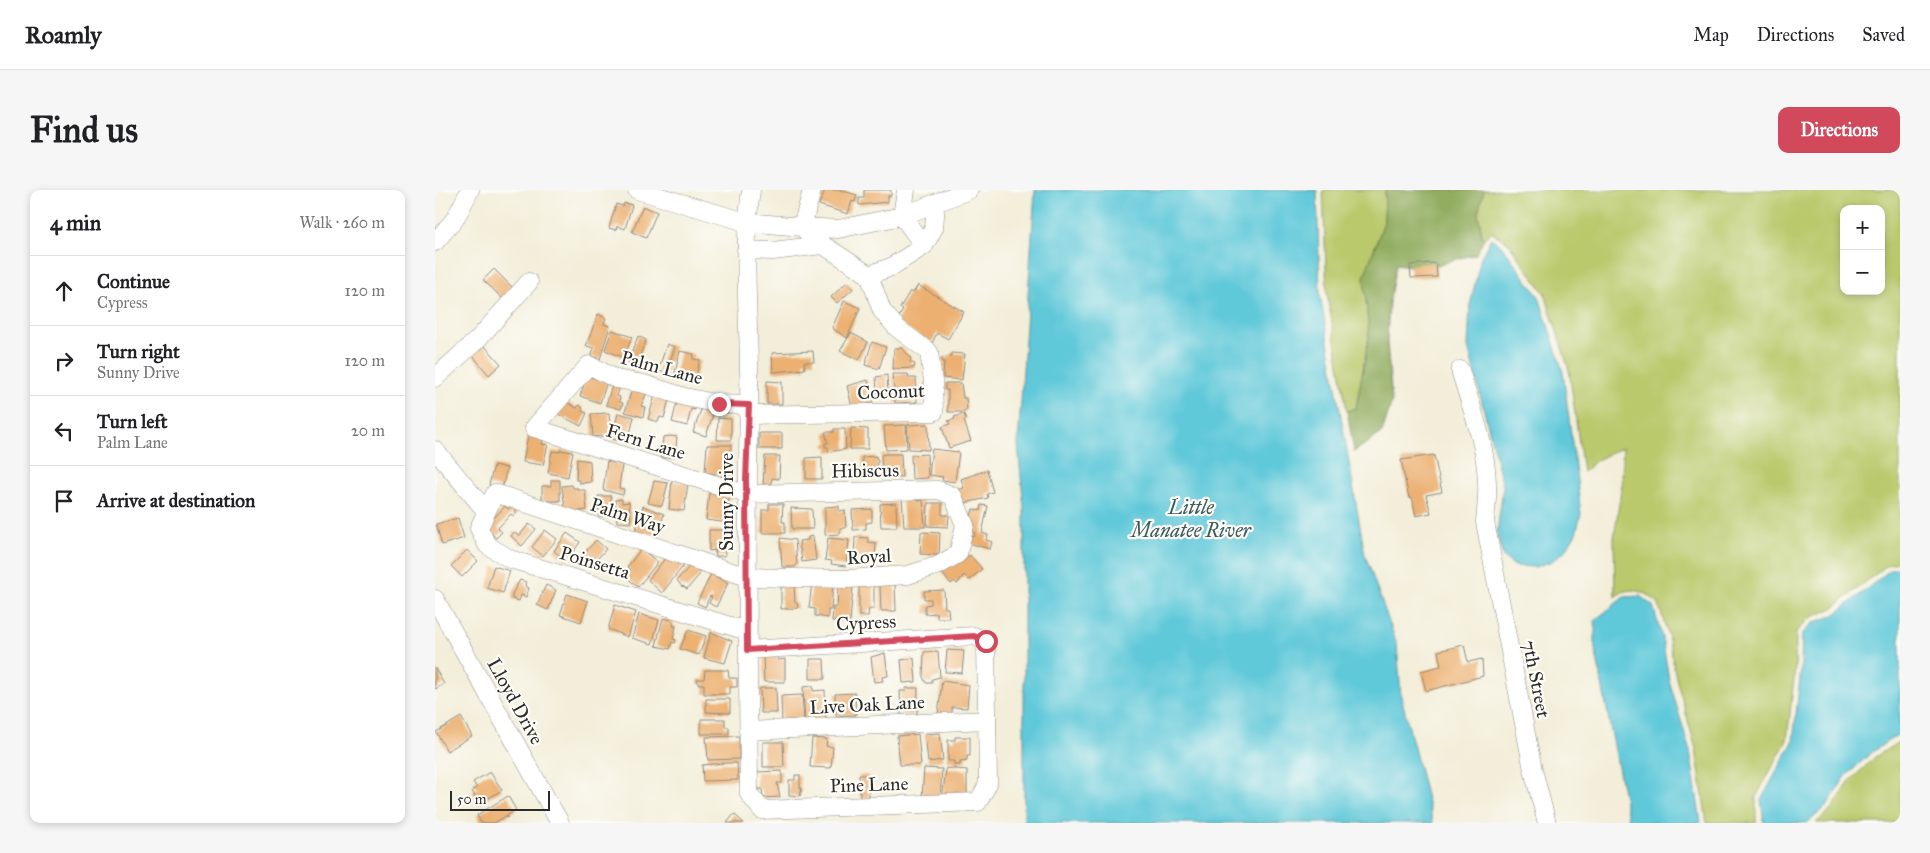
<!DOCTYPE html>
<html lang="en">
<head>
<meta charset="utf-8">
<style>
	:root { --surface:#fff; --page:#f6f6f6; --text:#202124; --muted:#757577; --line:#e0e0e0; --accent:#d1495b }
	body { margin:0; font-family:"IM FELL Great Primer",serif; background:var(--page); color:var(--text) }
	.controls { position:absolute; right:15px; top:15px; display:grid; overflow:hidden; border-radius:10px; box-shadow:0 2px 8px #0003 }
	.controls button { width:45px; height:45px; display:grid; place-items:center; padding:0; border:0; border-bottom:1px solid var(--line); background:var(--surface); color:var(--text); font:25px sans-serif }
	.scale { position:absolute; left:15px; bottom:12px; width:100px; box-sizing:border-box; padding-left:5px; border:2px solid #2b2b2b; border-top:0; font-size:14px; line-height:18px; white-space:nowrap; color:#2b2b2b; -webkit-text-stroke:4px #fdfcf7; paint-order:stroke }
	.stop { position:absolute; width:15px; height:15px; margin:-11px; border:4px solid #d1495b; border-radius:50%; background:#fff }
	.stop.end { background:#d1495b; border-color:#fff; box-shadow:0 1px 5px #0008 }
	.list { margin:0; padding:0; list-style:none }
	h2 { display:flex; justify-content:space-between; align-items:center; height:65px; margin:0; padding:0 20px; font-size:21px }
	h2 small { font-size:16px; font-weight:400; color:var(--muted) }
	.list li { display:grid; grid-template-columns:32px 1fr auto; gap:15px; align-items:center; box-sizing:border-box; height:70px; padding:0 20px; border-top:1px solid var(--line) }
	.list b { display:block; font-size:19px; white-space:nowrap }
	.list p { margin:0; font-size:16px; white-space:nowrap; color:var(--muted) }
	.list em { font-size:16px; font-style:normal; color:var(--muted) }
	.icon { flex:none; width:28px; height:28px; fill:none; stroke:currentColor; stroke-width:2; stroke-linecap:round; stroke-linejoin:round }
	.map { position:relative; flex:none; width:1465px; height:633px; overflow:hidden; border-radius:10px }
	header { display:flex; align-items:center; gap:30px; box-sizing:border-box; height:70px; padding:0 25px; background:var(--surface); border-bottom:1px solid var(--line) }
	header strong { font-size:24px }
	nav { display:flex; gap:28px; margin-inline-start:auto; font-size:18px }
	.intro { display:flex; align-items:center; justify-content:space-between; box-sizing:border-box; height:120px; padding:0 30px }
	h1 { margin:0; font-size:35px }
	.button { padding:12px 22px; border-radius:10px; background:var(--accent); color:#fff; font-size:18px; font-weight:700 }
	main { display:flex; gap:30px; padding:0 30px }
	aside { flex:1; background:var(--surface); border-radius:10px; box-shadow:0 2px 8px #0003 }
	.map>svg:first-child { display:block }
	.green { fill:#b9c96c; stroke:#727a4c; fill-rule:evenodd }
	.forest { fill:#92ad60; stroke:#5e6c46 }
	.water { fill:#5ec8d9; stroke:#447a82 }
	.building { fill:#ecb071 }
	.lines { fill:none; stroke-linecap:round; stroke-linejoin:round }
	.minor-casing { stroke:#8f8c82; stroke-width:19 }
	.minor { stroke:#fff; stroke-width:18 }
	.route { stroke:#d1495b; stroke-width:6 }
	.labels { text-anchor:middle; stroke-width:4.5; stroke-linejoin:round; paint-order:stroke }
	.street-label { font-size:19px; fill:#2b2b2b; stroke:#fdfcf7 }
	.water-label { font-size:20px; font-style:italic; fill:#3a5a5f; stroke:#fdfcf7 }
</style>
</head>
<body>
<header>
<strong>Roamly</strong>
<nav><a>Map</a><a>Directions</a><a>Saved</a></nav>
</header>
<div class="intro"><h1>Find us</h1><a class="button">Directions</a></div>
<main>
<aside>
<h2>4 min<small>Walk · 260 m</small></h2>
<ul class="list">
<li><svg class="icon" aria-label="ahead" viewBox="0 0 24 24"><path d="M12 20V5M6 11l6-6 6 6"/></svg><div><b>Continue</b><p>Cypress</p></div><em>120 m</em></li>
<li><svg class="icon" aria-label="right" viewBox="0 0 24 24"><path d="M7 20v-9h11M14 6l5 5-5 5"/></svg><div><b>Turn right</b><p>Sunny Drive</p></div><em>120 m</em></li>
<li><svg class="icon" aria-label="left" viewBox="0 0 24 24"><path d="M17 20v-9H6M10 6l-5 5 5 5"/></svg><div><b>Turn left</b><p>Palm Lane</p></div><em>20 m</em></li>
<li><svg class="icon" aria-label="arrive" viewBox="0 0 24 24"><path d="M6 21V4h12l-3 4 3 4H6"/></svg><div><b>Arrive at destination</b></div></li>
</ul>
</aside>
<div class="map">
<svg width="1465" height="633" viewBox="0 0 1465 633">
	<rect width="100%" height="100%" fill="#fdfcf7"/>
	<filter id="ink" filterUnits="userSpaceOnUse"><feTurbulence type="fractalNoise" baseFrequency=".02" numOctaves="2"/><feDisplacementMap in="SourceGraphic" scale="10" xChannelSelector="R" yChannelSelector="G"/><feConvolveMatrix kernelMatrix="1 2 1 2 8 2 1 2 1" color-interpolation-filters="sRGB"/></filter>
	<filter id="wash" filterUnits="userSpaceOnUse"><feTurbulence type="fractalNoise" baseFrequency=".0096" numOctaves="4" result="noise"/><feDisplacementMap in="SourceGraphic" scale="20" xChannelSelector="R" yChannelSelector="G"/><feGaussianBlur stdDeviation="1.12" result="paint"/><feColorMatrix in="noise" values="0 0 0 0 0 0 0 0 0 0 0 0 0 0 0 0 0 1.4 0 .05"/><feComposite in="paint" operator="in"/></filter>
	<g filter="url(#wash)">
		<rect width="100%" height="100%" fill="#f3eed9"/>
		<path class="green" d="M888,0h62l-1,32 -20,55 5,59 -13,72 -9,3 -20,-117z
			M1049,0h416v371l-13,4 -54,43 -23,10 -14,14 -1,37 -8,71 -31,57v26h-49l-11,-74 -20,-71 -8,-43 -10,-33c-14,-10 -28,-18 -43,-5l-1,-59 8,-55 1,-36 -26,13 -14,12 -14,-102 -24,-76 -37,-52 -17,-10 -8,8 -5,-28zM1409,19h37v82h-37z
			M1465,551v82h-84l15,-13 20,-30 24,-23z"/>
		<path class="forest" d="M950,0h99l-6,22 5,28 -7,14 -26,7 -19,8 -35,-5 -7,39 -2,39 5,59 -10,32 -28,19 -7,-41 9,-3 13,-72 -5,-59 20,-55z"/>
		<path class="water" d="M600,0h282l3,105 45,260 32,89 4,52 32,127h-409v-314l-6,-64z
			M1056,48l11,8 37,51 24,75 15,117 3,25 -5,19 -10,17 -14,11 -17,6 -20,-1 -12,-9 -6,-23 6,-48 -35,-139 2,-42 11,-48z
			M1465,377v166l-28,19 -26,24 -20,31 -19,16h-43l-3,-23 32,-58 8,-74 1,-34 10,-10 24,-10 54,-44z
			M1205,406l13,10 9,31 7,43 21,71 11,72h-72l-34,-175v-28l29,-23z"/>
		<g id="blocks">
			<path class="building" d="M390,0h15l17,5 -2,7 -3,-1 -4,13 -29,-9z
				M429,0h27v6h-3v6l-29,3v-7h5z
				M189,13l8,2 -7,24 -8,-3 -1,4 -7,-2 7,-24 7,2z
				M208,16l14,6 -11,26 -14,-6z
				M997,73l4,1 1,13 -26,1 -1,-13z
				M59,79l19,19 -10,11 -20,-19z
				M412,92l6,7 -16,14 -6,-6z
				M483,95l46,27 -16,27 -11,-6 -5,10 -36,-21 7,-12 -3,-2 10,-17 3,2z
				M409,111l16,7 -13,30 -15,-10z
				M163,124l8,4 -2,6 6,2 -10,33 -9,-3 3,-8 -8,-2z
				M177,140l20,7 -8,21 -19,-8z
				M416,143l17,9 -9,18 -19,-9z
				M203,146l8,4 -10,26 -8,-4z
				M437,152l14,5 -7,22 -14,-4z
				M232,154l8,3 -9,26 -8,-2z
				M49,155l17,19 -12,11 -17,-20z
				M459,158h8l9,10 -1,4 5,2 -1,4 -21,1z
				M245,161l14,3 -1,5 7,1 -4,16 -21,-3z
				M378,161l1,11h-10l1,7 -32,3 -1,-19z
				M516,163l14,1 -3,26 -19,-2 1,-16h-2v-4l9,-2z
				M458,184h15l1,4h7l1,24 -22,1z
				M452,185l1,18 -11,1 -1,-17z
				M152,186l20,6 -7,21 -20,-7z
				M433,190l5,23 -21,4 -5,-21z
				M332,191l15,1v22h-15z
				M178,192l8,2 -4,12 3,1 -1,5 4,1 -2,6 -15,-4z
				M510,193h16l2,15h3l1,12 -3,2h-16v-22h-3z
				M197,198l15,4 -6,14 4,1 -2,10 -18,-5z
				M221,202l14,4 -6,22 -4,-1 -2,5 -10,-3z
				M126,209l16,9 2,-3 4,3 -1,3 5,2 -6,13 -27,-14z
				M242,212l20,1 -2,7 -4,-1 -4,17 -15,-4z
				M267,217l12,4 -8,25 -13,-4z
				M174,223l2,22 -18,2 -2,-23z
				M183,223l16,4 -5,21 -8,-1 -1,4 -8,-2z
				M529,224l2,6 -2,1 7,20 -22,7 -7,-21 8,-3 -2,-3 7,-2 -1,-2z
				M283,228l13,1v21h-14z
				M493,234l1,26 -20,-1 -2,-24z
				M471,235l1,24 -21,1 -2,-24z
				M416,238l17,1v20h-18z
				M399,239h11l1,20 -18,3v-5h-3v-4h3l-3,-11h9z
				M324,243h23v16h-23z
				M93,245l15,3 -1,6 6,1 -5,20 -20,-3z
				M235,246l7,1 -2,20 -14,1 2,-21z
				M272,255h24l-2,32 -14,-1v-2l-10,-2z
				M497,259l27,3 -4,30 -13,-2 1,-3 -14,-2z
				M125,260l13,2 -5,25 -20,-4 4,-22 8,1z
				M451,264h15l1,23h-20l-1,-22z
				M492,264l1,24 -16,1 -1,-24z
				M999,265l8,37 -16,3 5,18 -15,3 -4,-19 -3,1 -8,-38z
				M330,266h15l-1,23 -7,-1 -1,6h-8z
				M441,266v3h2l-1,13 -13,1 -2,-16z
				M387,267v22h-16v-21z
				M142,269l13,2 1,21 -12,1v-3h-3z
				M172,271l15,4 -3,23 5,1 -1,6 -20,-5z
				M59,275l13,3 -5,21 -13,-4z
				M552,280l6,22 -6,2 1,4 -28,6 -4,-14 8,-2 -3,-9z
				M116,290h9v21h-18v-15h9z
				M219,291l14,2 -6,23 -14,-3z
				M237,291l16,2 -4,28 -15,-2z
				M137,295l1,3h5v2h7l2,20 -15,2 -1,-3h-6l-3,-23z
				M274,303l20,2 -2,20h3l-1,8 -23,-3z
				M163,306h13v20h-13z
				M482,306l1,5 5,-1 2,27h-21l-2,-30z
				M187,309v4l7,-1 2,21 -14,-1 -2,-22z
				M461,313l1,24h-16l-1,-23z
				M493,313h14v12h7l-1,12 -21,-1z
				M334,314h14l-1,18h3v11h-23v-23h7z
				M546,315l7,1 -6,27 6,2 -2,5 6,2 -2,7 -22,-6 1,-7 5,1 1,-4 -8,-2 6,-22 7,2z
				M70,316l3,3 4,-3 5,7 -3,3 -3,-2 -13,14 4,4 -6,6 -11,-10z
				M208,316l21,8 -7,23 -22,-5z
				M404,316v5l6,-1 1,18h-6v6l-15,1v-28z
				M356,318l21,1 1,20h-21z
				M437,319v13l-6,1v6l-13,1 -1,-20z
				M23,328l6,20 -22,7 -6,-21z
				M94,334l7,5 -14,17 -11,-10 3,-4 5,4z
				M110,340l12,9 -14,17 -11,-9z
				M274,340h15l1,26h-9l-1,-6 -6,1z
				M486,342l19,1 -1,22 -19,-1z
				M132,343l13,9 -13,19 -13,-10z
				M378,346l3,24 -14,2 -3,-21 9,-1v-3z
				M420,347l13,1v4l8,1 -1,17 -21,-2z
				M345,348l15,2 2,24 -2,3h-13z
				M393,348l21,2 -3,26 -15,-2 1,-3 -7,-1z
				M161,350l10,9 -14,16 -10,-9z
				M206,359l17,13 -20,25 -12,-10 5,-7 -4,-3z
				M32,360l11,11 -16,16 -11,-11z
				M530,364l2,3 3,-2 12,14 -13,11 -5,-5 -7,9 -3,-3 -3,3 -10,-12z
				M232,366l11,8 2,-2 4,3 -22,28 -14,-13z
				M256,375l10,8 -14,16 -4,-3 -1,1 -5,-7z
				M59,376l16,5 -7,22 -16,-5z
				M276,384l17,9 -12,24 -7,-4 3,-6 -2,-1 -5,11 -8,-4z
				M85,390l6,2 -1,4 4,2 -3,9 -5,-2 -2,6 -7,-2v-5z
				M424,391h15v28h-5l-1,7h-9z
				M377,392l21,2 -2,26h-3v8l-13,-2v-7l-6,-1z
				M460,394l1,27h-15l-1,-26z
				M111,395l10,5 -8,20 -11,-5z
				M359,396l1,17h2l1,5 -17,1v-22z
				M403,397h15l-3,35 -18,-1 1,-14h4z
				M509,400l1,18h3l1,10h-12v-5l-12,1v-9l6,-1v-5h-7v-8z
				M132,404l21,7 -7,21 -21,-7z
				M180,415l21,7 -8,25 -20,-8z
				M204,424l20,6 -7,24 -20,-6z
				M228,428l8,2 3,3 -1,3h3l-3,13 3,1 -1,3 -3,-1 -2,7 -14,-3z
				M253,440l18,6 -7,19 -19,-6z
				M276,442l21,9 -7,22 -21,-5z
				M1029,455l4,17 14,-3 1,17 -57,15 -5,-20 20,-5 -3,-15z
				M512,460l17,1 -2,22 -17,-1z
				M503,461l2,26 -8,2v4h-6l-3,-6 1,-25z
				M328,463h15v7l7,-1v23h-21z
				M450,463l3,23 -6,1 1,4 -9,1 -3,-25z
				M479,468l2,24 -13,1 -2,-23z
				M375,469h14l1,20h-15z
				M0,478l9,16 -9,5z
				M270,480h23l1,8h8v9h-7v7h-26v-10h-6l-1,-5h7z
				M507,491l27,4 -2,23 -15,-1v9l-14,-1z
				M378,496v5l12,-1 1,30 -21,2 -2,-35z
				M325,498h16l1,25h-16z
				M471,498h12l-1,26 -16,1 -1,-24h6z
				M420,503l1,22 -20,1 -1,-22z
				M367,505l2,26 -22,1 -1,-26z
				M271,509h24v14l-24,-1z
				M26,527l11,19 -25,15 -11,-19z
				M266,529h24v8h4v7h-28z
				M505,543l3,27 -15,2 -3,-28z
				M483,544l3,31h-21l-3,-29z
				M304,546v23l-31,1 -2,-23z
				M520,547h15v19h-3v5l-7,1v3h-6v-4h-6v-21h7z
				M377,548l15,1 -1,7 7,1 -2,21 -21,-1z
				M328,552h20l1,25h-21z
				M289,573h13l1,17 -35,1 -1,-16z
				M489,578l18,1 -2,30 -18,-1z
				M511,578l21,2v26l-25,4z
				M347,581v12h-5l3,14 -17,1 -1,-9h-6v-17z
				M55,582l12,18 -23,14 -7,-13 5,-3 -4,-6z
				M360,585h5v13h2l-2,8 -11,-1v-15h6z
				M424,585h9l1,23h-9z
				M73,606l8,14 -8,5 -1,3 -1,-2 -12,7h-13l-4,-8z
				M299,624l10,9h-17z"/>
		</g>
	</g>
	<g filter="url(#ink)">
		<use href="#blocks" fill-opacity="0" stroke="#8f8c82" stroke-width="1"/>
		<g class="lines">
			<g class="minor-casing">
				<path id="minor" d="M202,0l109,32 56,5 12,12 55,36
					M377,0l-10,37 36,2 64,-13 4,-26
					M0,52l20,-23 15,-29
					M489,56l10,-18 2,-24
					M311,60l27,1 49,-6
					M434,85l22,-8 33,-21 -22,-30 67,-26
					M1025,180c11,37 26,74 27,113 1,13 -1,26 -2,39l48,248 14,53
					M0,188l43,-39 51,-57
					M313,225l186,-3 -1,-31 -4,-29 -32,-24 -15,-17 -13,-36
					M0,260l51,61
					M0,409l125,224
					M312,441l-237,-72 -23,-14 -8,-17 16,-35 252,84 101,2 60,-4 31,-10 19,-11 7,-29 -12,-29 -15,-6 -192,4 -212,-66 55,-63 27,14 28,5 41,13 34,7 30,1
					M313,460l226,-14 12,5 2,143 -10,18 -216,8 -13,-16c-1,-130 -3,-260 0,-389 2,-72 -8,-144 2,-215
					M313,541l239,-11"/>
			</g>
			<use href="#minor" class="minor"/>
		</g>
	</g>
	<g class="lines" filter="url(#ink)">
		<path class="route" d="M284,214l30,1 -3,75 1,170 227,-14 12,5"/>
	</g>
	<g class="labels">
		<g class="street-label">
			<text transform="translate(227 177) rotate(15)" y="7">Palm Lane</text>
			<text transform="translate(456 201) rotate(-2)" y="7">Coconut</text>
			<text transform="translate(211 251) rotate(17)" y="7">Fern Lane</text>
			<text transform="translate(430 280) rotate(-1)" y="7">Hibiscus</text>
			<text transform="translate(291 312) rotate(-90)" y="7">Sunny Drive</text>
			<text transform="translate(193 325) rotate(18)" y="7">Palm Way</text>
			<text transform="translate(434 366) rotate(-3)" y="7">Royal</text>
			<text transform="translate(160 372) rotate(17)" y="7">Poinsetta</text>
			<text transform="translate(431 432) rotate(-3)" y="7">Cypress</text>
			<text transform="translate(1102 489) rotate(79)" y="7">7th Street</text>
			<text transform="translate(81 511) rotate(61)" y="7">Lloyd Drive</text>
			<text transform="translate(432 514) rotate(-3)" y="7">Live Oak Lane</text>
			<text transform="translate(434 594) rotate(-2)" y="7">Pine Lane</text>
		</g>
		<g class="water-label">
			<text x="756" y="324">Little<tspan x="756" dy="23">Manatee River</tspan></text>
		</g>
	</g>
</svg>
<div class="controls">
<button>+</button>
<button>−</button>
</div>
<div class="scale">50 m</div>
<div class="stop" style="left:551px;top:451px"></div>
<div class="stop end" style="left:284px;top:214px"></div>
</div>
</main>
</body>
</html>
